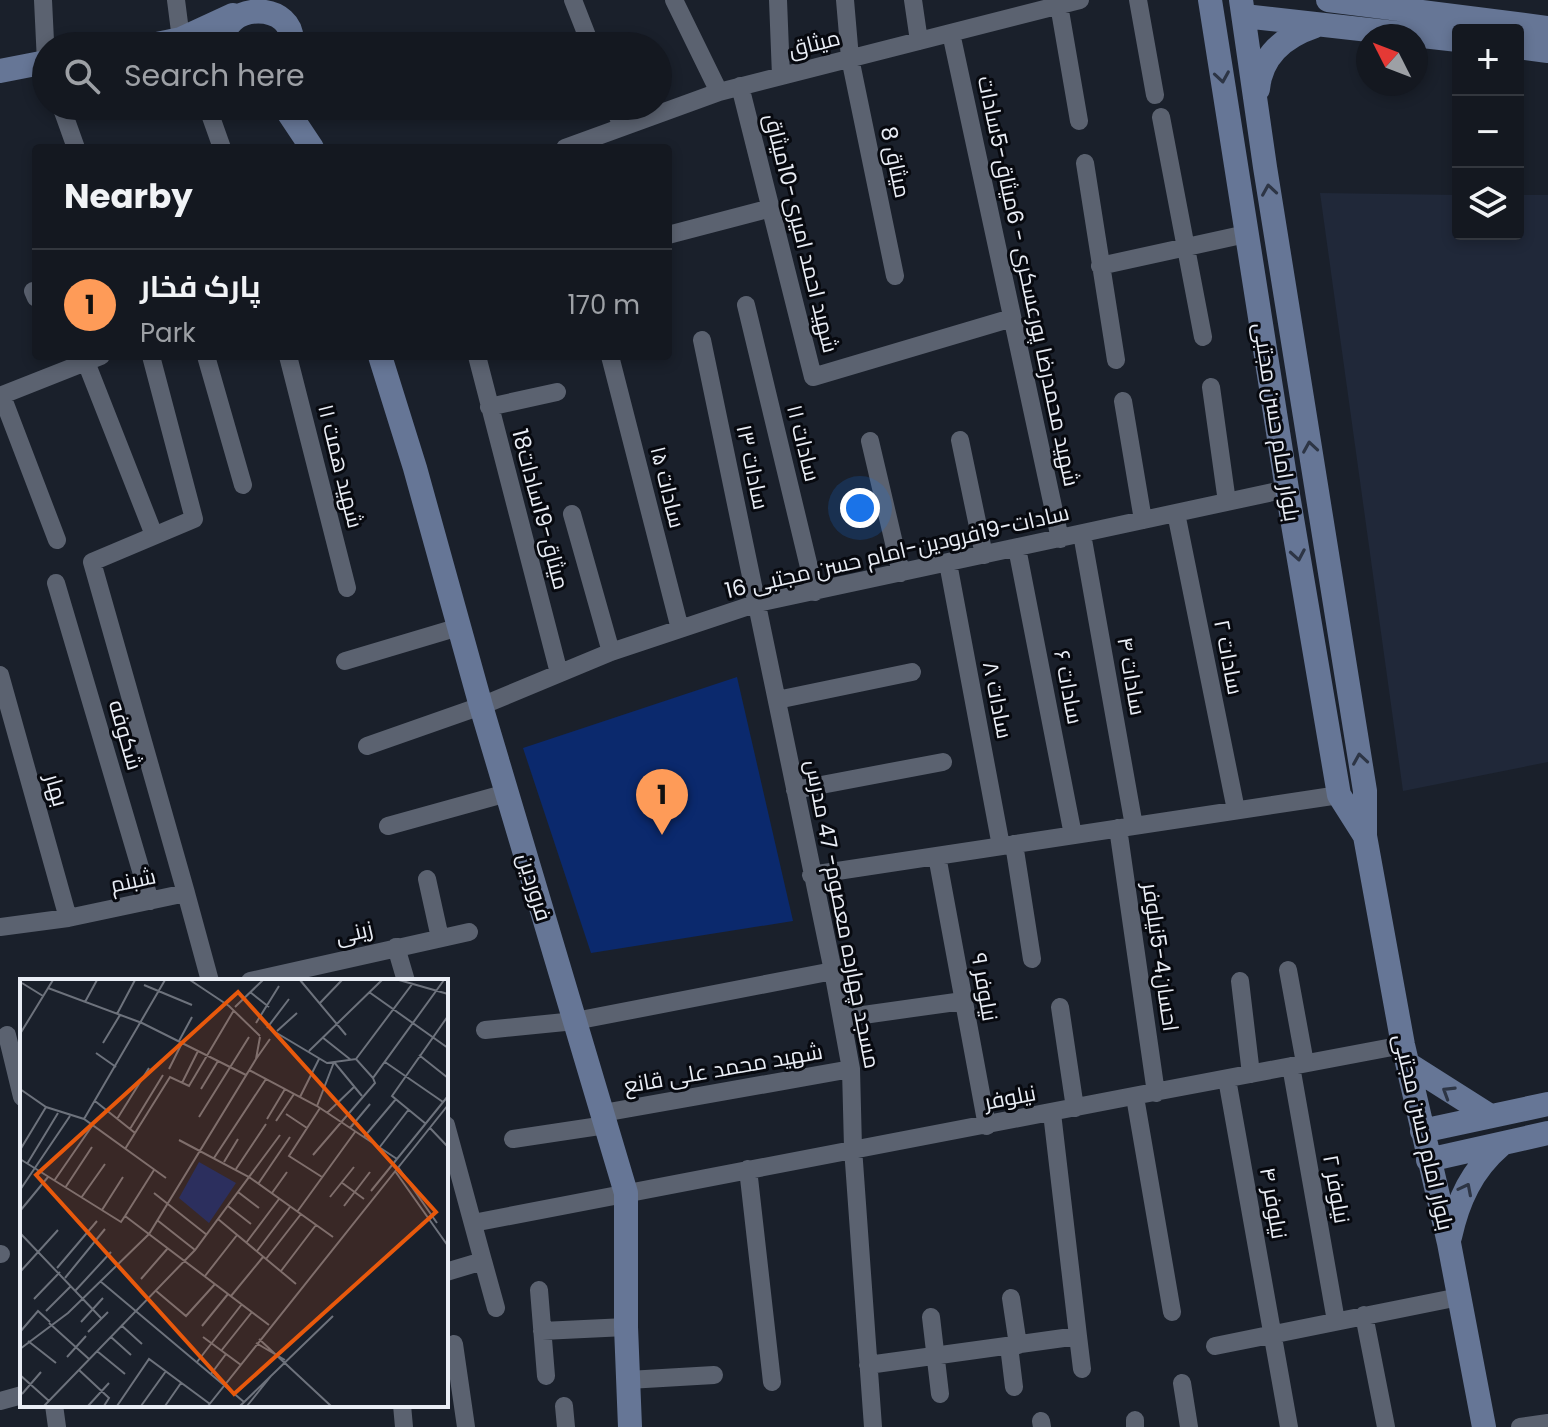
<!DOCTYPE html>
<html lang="en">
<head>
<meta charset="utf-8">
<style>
	:root { --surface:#141820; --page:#21252d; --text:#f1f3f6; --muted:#9da0a5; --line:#33373e; --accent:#fe9b58 }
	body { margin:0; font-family:Poppins,Cairo,sans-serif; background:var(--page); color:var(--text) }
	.controls { position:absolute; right:24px; top:24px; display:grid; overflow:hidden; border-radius:8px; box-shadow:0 4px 12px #0003 }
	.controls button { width:72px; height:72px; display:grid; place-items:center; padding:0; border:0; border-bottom:2px solid var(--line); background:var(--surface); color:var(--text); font:40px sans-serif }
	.compass { position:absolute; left:1356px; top:24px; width:72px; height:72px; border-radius:50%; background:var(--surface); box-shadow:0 4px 12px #0003; rotate:312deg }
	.you { position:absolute; left:860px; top:508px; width:28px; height:28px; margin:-20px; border:6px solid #fff; border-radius:50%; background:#1a73e8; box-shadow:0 0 0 12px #1a73e833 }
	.badge { display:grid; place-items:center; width:52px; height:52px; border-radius:50%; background:var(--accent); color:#111; font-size:26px; font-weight:700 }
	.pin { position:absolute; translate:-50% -66px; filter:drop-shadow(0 2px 4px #0008) }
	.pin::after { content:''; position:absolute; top:42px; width:28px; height:24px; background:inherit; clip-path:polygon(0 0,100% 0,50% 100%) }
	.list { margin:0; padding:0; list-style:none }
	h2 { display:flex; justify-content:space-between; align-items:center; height:104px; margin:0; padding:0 32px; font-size:34px }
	h2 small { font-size:26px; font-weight:400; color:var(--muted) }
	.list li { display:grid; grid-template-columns:52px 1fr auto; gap:24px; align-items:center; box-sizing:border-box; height:112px; padding:0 32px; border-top:2px solid var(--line) }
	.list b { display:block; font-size:30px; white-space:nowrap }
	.list p { margin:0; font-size:26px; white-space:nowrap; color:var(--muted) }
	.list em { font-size:26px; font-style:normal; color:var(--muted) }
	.icon { flex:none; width:44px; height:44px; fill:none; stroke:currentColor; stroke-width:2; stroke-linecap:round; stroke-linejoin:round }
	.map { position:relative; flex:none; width:1548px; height:1427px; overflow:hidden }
	.search { position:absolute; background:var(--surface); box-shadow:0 4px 12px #0003; left:32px; top:32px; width:640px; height:88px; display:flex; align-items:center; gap:20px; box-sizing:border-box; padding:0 28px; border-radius:44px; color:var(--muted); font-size:30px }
	.panel { position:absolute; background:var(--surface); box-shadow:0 4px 12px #0003; left:32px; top:144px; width:640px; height:216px; border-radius:8px }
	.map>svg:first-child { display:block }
	.built { fill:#202839 }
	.green { fill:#0b296d }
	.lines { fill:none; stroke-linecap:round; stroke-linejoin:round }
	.street { stroke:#5b6270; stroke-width:18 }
	.secondary { stroke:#667696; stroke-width:24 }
	.oneway { stroke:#2d3545 }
	.labels { text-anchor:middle; stroke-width:6; stroke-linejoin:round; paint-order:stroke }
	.street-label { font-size:22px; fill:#e9edf5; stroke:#07090f }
	.inset-road { fill:none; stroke:#6d727c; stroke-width:2 }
	.view { fill:#e8590c; fill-opacity:0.15; stroke:#e8590c; stroke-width:4 }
	.inset-edge { fill:none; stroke:#e9edf5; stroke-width:4 }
</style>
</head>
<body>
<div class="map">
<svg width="1548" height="1427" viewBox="0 0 1548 1427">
	<rect width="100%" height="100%" fill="#1a202b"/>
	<path class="built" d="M1320,193l138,2v39h60v-39h30v567l-145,29z"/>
	<path class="green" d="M737,677l56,244 -202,32 -68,-205z"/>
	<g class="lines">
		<path class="street" d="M43,0l3,62
			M176,0l5,39
			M573,0l18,46
			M674,0l45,92
			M778,0l3,76
			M845,0l5,58 45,218
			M913,0l6,41
			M1138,0l17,95
			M1059,5l20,116
			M951,33l109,506
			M740,86l73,291 199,-59
			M61,106l15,42
			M614,106l8,21
			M211,117l11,31
			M1161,117l42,220
			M565,148l154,-56 361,-92
			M1085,163l31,197
			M668,235l103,-27
			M1100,266l146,-32
			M33,291l3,7
			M746,305l69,287
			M702,340l131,631 18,98 2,79 20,279
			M151,356l43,163 -102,43 94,331
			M206,356l37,129
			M288,356l59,232
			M477,356l82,317
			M610,356l70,273
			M86,362l68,173
			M1211,387l16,115
			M0,396l101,-40
			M2,396l55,144
			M1123,401l20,119
			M489,407l68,-15
			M960,440l24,115
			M870,441l31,132
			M1176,513l60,297
			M572,514l39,138
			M1082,534l52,292
			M1017,548l56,287
			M948,563l53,283
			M56,583l94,318
			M345,661l114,-34
			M0,675l68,243
			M777,700l135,-28
			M367,746l114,-40 130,-54 147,-49 529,-114
			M795,790l148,-28
			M388,826l119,-33
			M1118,828l38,265
			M1014,844l18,115
			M937,856l50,270
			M811,875l528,-80
			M427,879l13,59
			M0,927l68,-9 118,-25 24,88
			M396,947l10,34
			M1288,970l17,93
			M250,981l219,-49
			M1240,981l11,93
			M1060,1007l15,101
			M842,1018l121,-17
			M485,1030l90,-9 258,-50
			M7,1035l15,62
			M1291,1066l45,255
			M1227,1079l62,348
			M1135,1097l37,215
			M603,1113l248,-44
			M446,1125l37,136 -37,11
			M513,1139l93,-14
			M748,1169l24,213
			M473,1223c310,-62 620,-119 930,-178
			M0,1254h1
			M483,1261l13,47
			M539,1290l7,86
			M1011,1298l7,47
			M1364,1315l22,112
			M931,1317l9,77
			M542,1331l84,-4
			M1078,1336l4,33
			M454,1344l12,83
			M1009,1346l5,41
			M1215,1346l244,-49
			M868,1365l210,-29 -26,-223
			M628,1380l86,-5
			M1182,1383l7,44
			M0,1401l22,-6
			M54,1405l3,22
			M402,1405l2,22
			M564,1406l2,21
			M1135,1420v7
			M1041,1421l1,6
			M1520,1427l28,-4"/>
		<path class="secondary" d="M1210,0l77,489 52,306 26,41
			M1241,0l24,167 100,624v45l38,209 46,198 35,184
			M1328,0l220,28
			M1244,16l214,24
			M147,46l34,-7 52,-24
			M224,46c-6,-46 75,-46 67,0
			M1518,47l30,4
			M0,71l46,-9
			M1258,89c3,-34 27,-53 57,-63
			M284,106l28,42
			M380,356l35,112 66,238 145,487v134l4,100
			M1408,1064l82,52
			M1422,1131l126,-27
			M1428,1160l120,-27
			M1450,1237c8,-37 22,-67 51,-92"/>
	</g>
	<defs><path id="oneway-chevron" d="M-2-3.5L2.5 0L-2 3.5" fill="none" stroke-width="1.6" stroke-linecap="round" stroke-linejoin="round" transform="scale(2)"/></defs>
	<g class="oneway">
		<use href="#oneway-chevron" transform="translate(1222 77) rotate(81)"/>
		<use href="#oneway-chevron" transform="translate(1269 190) rotate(-99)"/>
		<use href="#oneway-chevron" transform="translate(1310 447) rotate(-99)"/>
		<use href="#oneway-chevron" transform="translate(1298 555) rotate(80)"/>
		<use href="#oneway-chevron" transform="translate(1360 759) rotate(-99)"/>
		<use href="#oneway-chevron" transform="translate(1448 1092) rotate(-148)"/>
		<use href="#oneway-chevron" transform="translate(1466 1189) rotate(-63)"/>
	</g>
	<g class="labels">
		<g class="street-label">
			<text transform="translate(814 43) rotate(-14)" y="8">میثاق</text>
			<text transform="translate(896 162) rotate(78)" y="8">میثاق 8</text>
			<text transform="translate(802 233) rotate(76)" y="8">شهید احمد امیری-10میثاق</text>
			<text transform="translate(1029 281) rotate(78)" y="8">شهید محمدرضا پورعسکری - 6میثاق-5سادات</text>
			<text transform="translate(1277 422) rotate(81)" y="8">بلوار امام حسن مجتبی</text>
			<text transform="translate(804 443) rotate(76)" y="8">سادات ۱۱</text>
			<text transform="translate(341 466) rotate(76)" y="8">شهید همت ۱۱</text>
			<text transform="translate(753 467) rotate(78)" y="8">سادات ۱۳</text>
			<text transform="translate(668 487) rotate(76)" y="8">سادات ۱۵</text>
			<text transform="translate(541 509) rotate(75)" y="8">18میثاق-19سادات</text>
			<text transform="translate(897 551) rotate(-13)" y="8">سادات-19فرودین-امام حسن مجتبی 16</text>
			<text transform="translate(1229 657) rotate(79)" y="8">سادات ۲</text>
			<text transform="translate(1132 676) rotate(80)" y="8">سادات ۴</text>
			<text transform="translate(1069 687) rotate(79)" y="8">سادات ۶</text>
			<text transform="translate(998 700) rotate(79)" y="8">سادات ۸</text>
			<text transform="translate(126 735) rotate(74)" y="8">شکوفه</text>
			<text transform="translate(57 790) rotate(74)" y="8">بهار</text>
			<text transform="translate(133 880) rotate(-12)" y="8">شبنم</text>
			<text transform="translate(535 887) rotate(73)" y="8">فروردین</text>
			<text transform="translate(843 914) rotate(79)" y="8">مسجد چهارده معصوم- 47 مدرس</text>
			<text transform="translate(354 932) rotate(-13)" y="8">زینی</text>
			<text transform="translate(1161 957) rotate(82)" y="8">احسان4-5نیلوفر</text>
			<text transform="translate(985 987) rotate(80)" y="8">نیلوفر ۹</text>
			<text transform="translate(723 1068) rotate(-10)" y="8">شهید محمد علی قانع</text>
			<text transform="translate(1010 1097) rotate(-11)" y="8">نیلوفر</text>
			<text transform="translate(1424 1132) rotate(77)" y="8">بلوار امام حسن مجتبی</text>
			<text transform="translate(1337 1189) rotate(80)" y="8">نیلوفر ۲</text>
			<text transform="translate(1274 1203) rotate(80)" y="8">نیلوفر ۴</text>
		</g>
	</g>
	<g transform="translate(20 979)">
		<rect width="428" height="428" fill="#1a202b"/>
		<path d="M179,183l37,21 -27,40 -30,-25z" fill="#0b296d"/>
		<path class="inset-road" d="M170,1l39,26 31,30M280,1l46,55M379,1l49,14M2,4l21,13M124,6l48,20M28,9l94,35 104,52M230,13l19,15M349,13l79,56M65,23l12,-22M299,25l23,-24M215,28l28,-27M97,35l18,-34M236,44l23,-37M247,49l22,-29M250,50l57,34 29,-4 17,19M257,52l20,-18M0,55l33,-54M240,58l-4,22 14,-20M302,58l29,23M159,62l13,-24M83,64l17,-28M289,72l73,-71M76,74l20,14M399,76l29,23M336,80l57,-76M314,83l28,34M365,83l58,40M149,90l13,-26M229,91l68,36 80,53M162,104l16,-32M0,110l26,18 38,12 82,59M181,110l17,-28M280,118l19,-38M75,122l40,32 -10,16M297,127l17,-44M300,129l-31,48 33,21M307,134l27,-26M266,135l21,14M179,138l50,-80M64,140l81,-139M97,140l32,-51M247,140l18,-30M256,142l18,-27M406,145l-34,-28 56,-80M330,149l20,-24M410,149l18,19M110,150l33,-54M115,154l35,-56 19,9 45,-76M344,158l32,-38M159,161l70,37 84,60M359,169l30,-39M0,171l26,-43M293,176l62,-72 -2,-5 71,-98M194,179l52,-79M0,180l101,63 4,-6M204,183l14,-23M7,185l31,-51M378,188l39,56M216,190l30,-45M375,192l53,75M34,202l38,-55M321,203l23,17M238,205l32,-47M45,209l27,-41M0,211l50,-74M351,212l77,-95M218,213l21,16M134,214l53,42M252,214l15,-21M310,218l24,-30M61,219l24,-34M208,227l23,18M324,227l26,-34M82,231l21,-33M0,232l28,-34M277,233l58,-80M105,237l144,109M105,237l29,-46M198,240l78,65M137,241l38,30M0,254l81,85M226,264l33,-44M237,272l33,-44M246,280l35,-45M37,289l40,-47M261,292l35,-46M0,293l38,-42M185,297l32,-41M45,299l40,-49M121,300l27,-31M80,302l144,121M135,311l31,26 29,-32M55,312l36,-39M211,317l32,-39M14,320l26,-27M26,332l25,-25M61,343l22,-24M29,344l40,36M101,346l21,19M182,347l26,-32M0,353l18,-21 12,11M68,353l20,-20M91,358l20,18M183,358l38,28M239,360l72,67M8,362l28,22M236,364l29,17M0,370l48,-36 81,-79 107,-175M77,372l28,23M201,372l31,-39M47,378l19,-21M177,383l45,-58M59,391l30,28 -5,8M191,395l15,-20M0,396l29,26M2,415l19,-22M24,427l151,-156 85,-115M68,427l21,-23M97,427l32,-47 61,45M121,427l25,-35M145,427l16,-23M188,427l240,-301M220,427l93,-90M227,427l24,-30"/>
		<path class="view" d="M218,13l198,220 -202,182 -198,-219z"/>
		<rect width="428" height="428" class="inset-edge"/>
	</g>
</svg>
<div class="controls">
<button>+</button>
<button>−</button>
<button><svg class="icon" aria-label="layers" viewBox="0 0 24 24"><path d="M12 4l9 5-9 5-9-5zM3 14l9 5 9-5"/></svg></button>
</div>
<svg class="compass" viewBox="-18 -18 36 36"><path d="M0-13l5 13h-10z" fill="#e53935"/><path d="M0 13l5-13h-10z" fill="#9da0a5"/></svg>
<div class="you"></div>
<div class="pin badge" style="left:662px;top:835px">1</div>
<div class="search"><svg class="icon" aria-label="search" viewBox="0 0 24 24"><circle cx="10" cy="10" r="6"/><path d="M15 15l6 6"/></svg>Search here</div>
<section class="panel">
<h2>Nearby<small></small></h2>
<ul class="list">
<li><span class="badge">1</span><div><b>پارک فخار</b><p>Park</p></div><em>170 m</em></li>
</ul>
</section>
</div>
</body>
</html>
